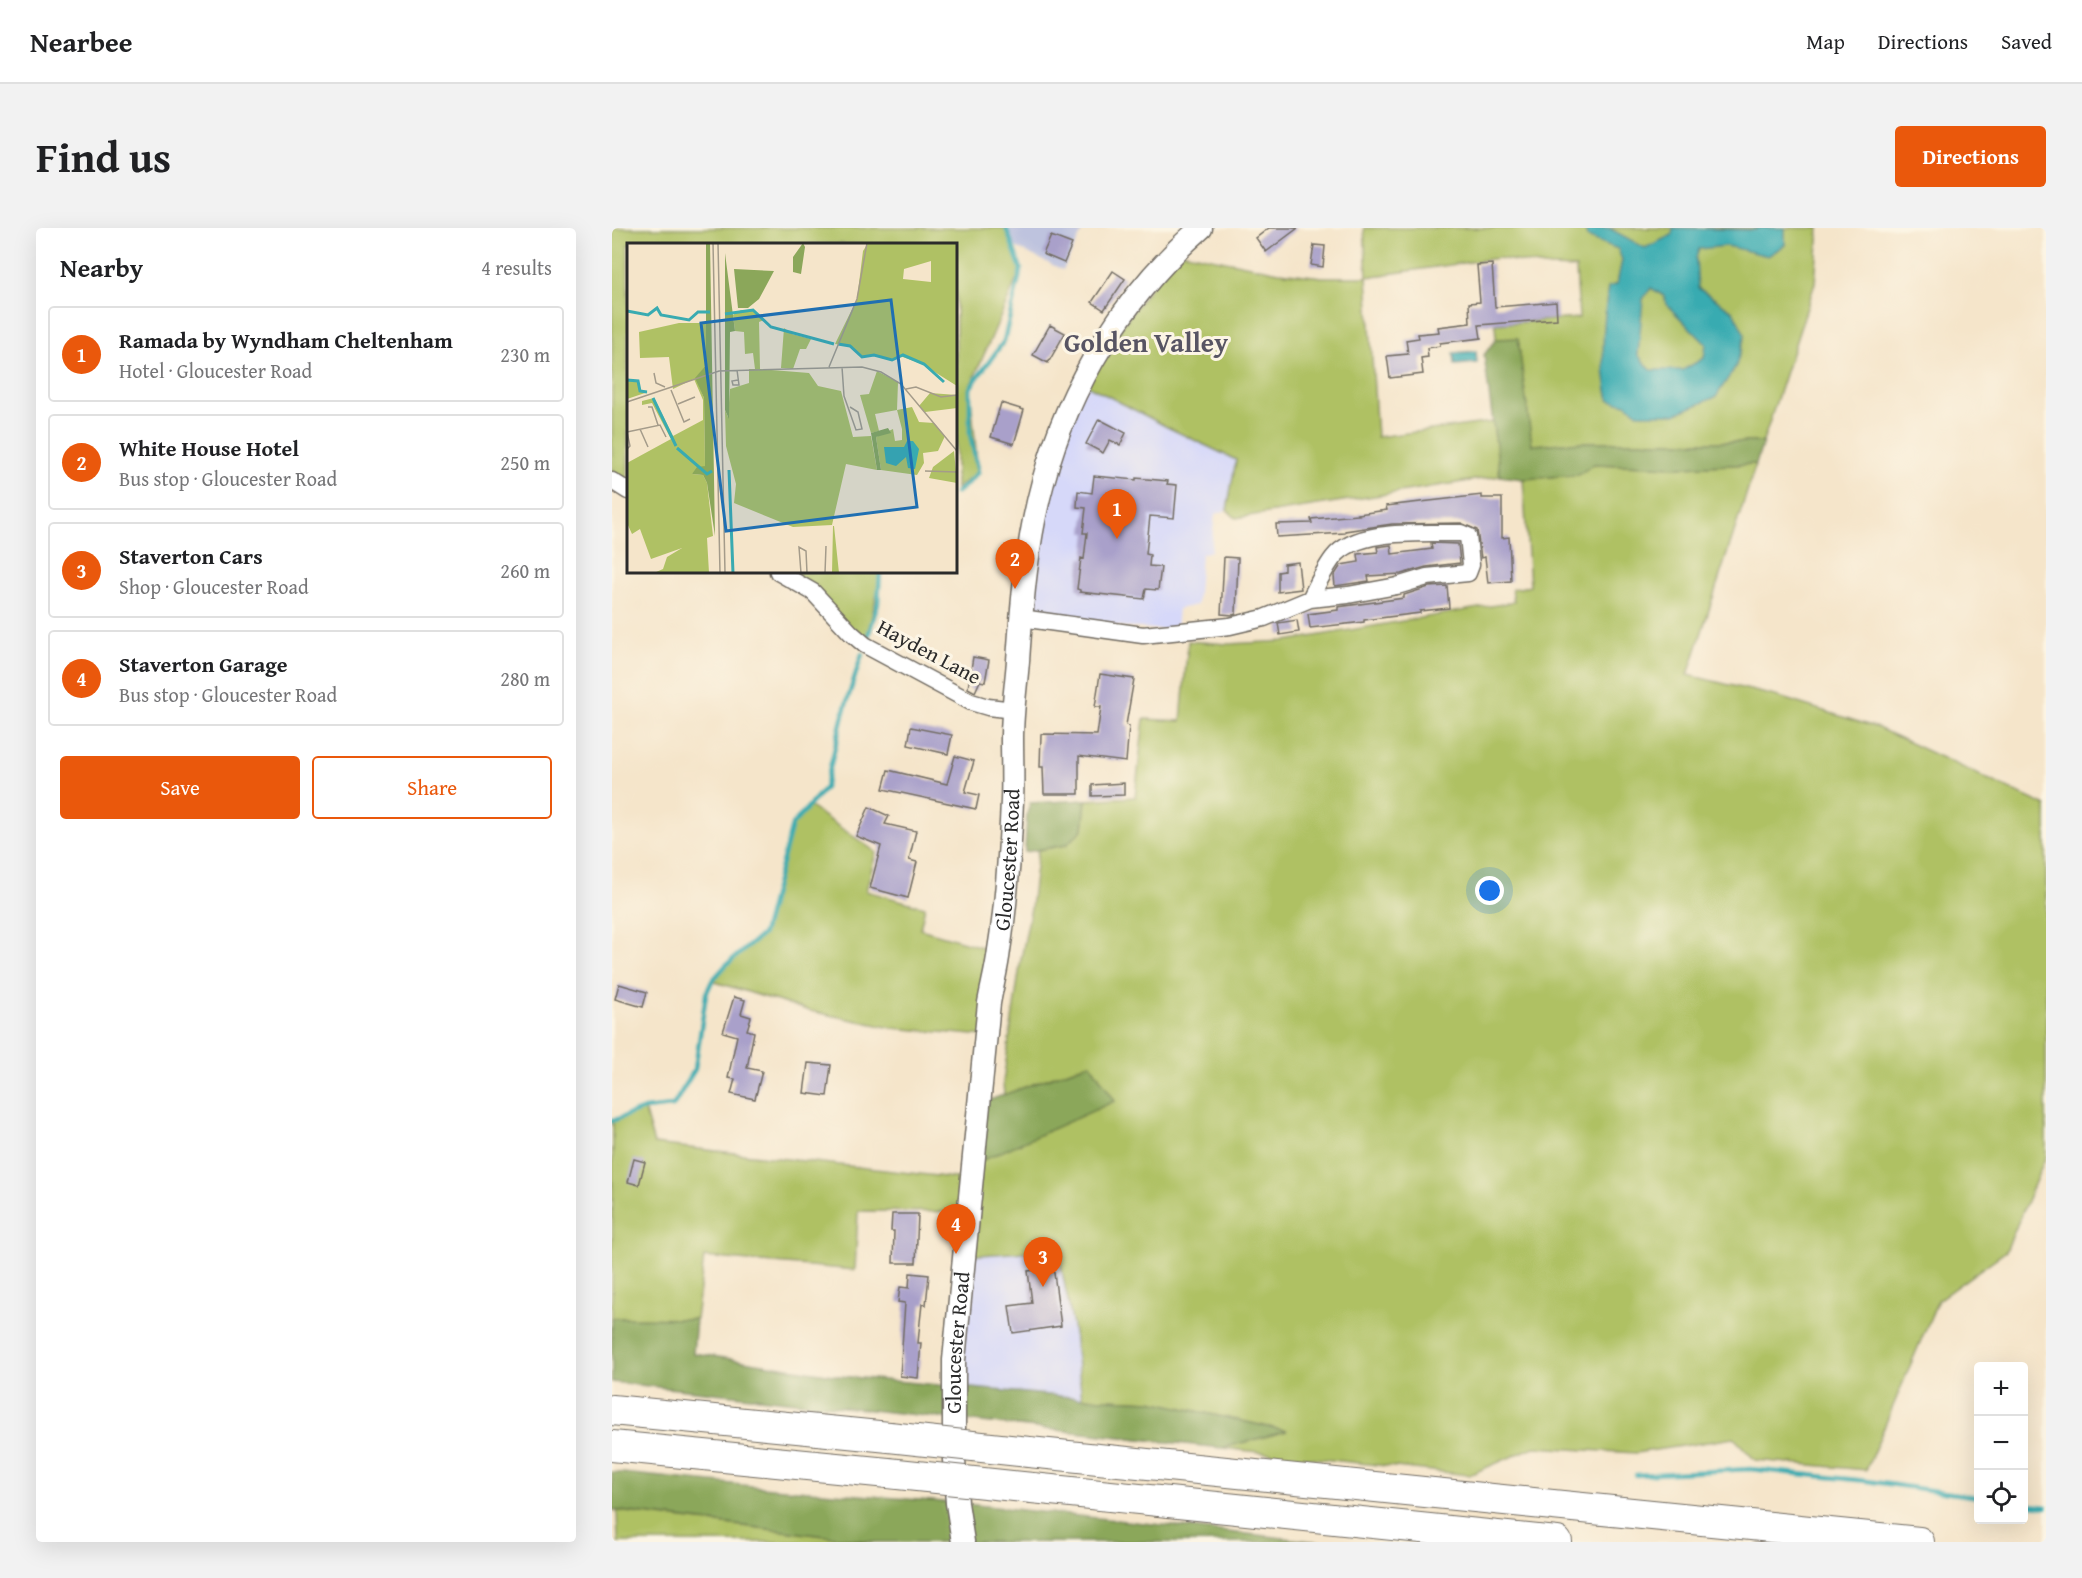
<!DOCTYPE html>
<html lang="en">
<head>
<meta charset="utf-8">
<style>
	:root { --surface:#fff; --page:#f2f2f2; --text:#202124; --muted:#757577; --line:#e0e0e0; --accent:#ea580c }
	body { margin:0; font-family:"Gentium Book Plus",serif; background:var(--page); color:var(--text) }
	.controls { position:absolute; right:18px; bottom:18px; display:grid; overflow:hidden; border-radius:6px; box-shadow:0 6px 24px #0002 }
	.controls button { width:54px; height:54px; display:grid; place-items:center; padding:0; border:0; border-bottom:2px solid var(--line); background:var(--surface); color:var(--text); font:30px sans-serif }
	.you { position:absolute; left:878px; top:663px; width:21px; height:21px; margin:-15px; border:4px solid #fff; border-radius:50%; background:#1a73e8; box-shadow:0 0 0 9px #1a73e833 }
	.badge { display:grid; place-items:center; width:39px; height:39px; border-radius:50%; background:var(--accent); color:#fff; font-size:20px; font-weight:700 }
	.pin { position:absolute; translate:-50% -50px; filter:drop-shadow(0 2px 3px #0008) }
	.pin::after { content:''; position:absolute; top:32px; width:21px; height:18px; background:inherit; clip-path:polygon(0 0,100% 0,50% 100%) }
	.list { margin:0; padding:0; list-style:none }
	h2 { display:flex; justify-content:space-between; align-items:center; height:78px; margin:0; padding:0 24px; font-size:26px }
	h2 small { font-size:20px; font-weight:400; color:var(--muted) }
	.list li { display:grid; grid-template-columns:39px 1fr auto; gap:18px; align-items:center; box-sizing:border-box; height:96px; margin:0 12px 12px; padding:0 12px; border:2px solid var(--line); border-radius:6px }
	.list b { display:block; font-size:22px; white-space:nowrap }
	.list p { margin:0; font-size:20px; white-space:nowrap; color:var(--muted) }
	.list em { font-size:20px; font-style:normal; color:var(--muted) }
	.actions { display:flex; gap:12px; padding:18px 24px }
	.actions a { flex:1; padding:14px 0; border:2px solid var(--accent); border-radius:6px; text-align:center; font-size:21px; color:var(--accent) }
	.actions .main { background:var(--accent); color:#fff }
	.icon { flex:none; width:33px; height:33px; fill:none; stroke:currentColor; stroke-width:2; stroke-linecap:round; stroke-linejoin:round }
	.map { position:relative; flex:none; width:1434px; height:1314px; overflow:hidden; border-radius:6px }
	header { display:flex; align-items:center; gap:36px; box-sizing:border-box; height:84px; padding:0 30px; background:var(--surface); border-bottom:2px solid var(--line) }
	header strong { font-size:28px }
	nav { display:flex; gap:33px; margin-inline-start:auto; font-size:21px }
	.intro { display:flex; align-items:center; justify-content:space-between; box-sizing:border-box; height:144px; padding:0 36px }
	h1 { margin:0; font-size:42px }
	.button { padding:15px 27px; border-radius:6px; background:var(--accent); color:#fff; font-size:21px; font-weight:700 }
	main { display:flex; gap:36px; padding:0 36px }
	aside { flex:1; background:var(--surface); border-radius:6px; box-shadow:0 6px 24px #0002 }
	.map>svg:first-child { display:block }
	.built { fill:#d6d8f9 }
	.industrial { fill:#bec3de }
	.green { fill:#afc164; stroke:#6d7648; stroke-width:1.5 }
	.forest { fill:#8ba75a; stroke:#5b6942; stroke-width:1.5 }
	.water { fill:#39abb1; stroke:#326b6e; stroke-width:1.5; fill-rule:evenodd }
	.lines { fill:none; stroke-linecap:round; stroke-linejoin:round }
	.stream { stroke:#39abb1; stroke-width:4.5 }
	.building { fill:#a9a0ca }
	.minor-casing { stroke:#726c63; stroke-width:19 }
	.secondary-casing { stroke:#726c63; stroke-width:25 }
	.motorway-casing { stroke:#726c63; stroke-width:32 }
	.minor { stroke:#fff; stroke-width:16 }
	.secondary { stroke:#fff; stroke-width:22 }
	.motorway { stroke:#fff; stroke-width:30 }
	.motorway-bridge-casing { stroke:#726c63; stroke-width:32; stroke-linecap:butt }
	.motorway-bridge { stroke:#fff; stroke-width:30 }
	.labels { text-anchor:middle; stroke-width:6; stroke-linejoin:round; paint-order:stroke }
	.street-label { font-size:21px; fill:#2b2b2b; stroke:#fcf5e5 }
	.district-label { font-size:27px; font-weight:bold; fill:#575463; stroke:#fcf5e5 }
	.inset-river { fill:none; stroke:#39abb1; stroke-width:3 }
	.inset-road { fill:none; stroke:#a49b8a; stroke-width:1.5 }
	.view { fill:#1f6fb2; fill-opacity:0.15; stroke:#1f6fb2; stroke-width:3 }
	.inset-edge { fill:none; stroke:#2b2b2b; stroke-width:3 }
</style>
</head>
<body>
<header>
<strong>Nearbee</strong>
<nav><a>Map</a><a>Directions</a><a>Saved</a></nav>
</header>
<div class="intro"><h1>Find us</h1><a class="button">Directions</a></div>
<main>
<aside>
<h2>Nearby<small>4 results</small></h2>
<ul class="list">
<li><span class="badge">1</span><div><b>Ramada by Wyndham Cheltenham</b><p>Hotel · Gloucester Road</p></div><em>230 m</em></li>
<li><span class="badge">2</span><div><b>White House Hotel</b><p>Bus stop · Gloucester Road</p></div><em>250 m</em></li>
<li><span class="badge">3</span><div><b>Staverton Cars</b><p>Shop · Gloucester Road</p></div><em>260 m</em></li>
<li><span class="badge">4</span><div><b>Staverton Garage</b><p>Bus stop · Gloucester Road</p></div><em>280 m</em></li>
</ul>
<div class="actions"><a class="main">Save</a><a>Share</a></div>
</aside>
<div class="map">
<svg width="1434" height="1314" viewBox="0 0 1434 1314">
	<rect width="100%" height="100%" fill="#fcf5e5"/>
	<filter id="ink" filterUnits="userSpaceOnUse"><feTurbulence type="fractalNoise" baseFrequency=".0167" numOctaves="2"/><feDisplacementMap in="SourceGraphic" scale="12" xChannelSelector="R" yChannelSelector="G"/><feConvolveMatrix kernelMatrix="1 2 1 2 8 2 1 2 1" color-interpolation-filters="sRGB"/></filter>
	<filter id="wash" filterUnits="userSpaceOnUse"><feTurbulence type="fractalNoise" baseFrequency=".008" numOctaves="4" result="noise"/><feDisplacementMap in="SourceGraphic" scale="24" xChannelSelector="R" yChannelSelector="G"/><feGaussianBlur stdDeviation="1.35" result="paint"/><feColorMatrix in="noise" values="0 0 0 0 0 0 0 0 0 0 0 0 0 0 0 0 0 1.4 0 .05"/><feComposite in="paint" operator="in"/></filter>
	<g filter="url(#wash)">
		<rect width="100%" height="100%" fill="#f5e5ca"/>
		<path class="built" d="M469,154l86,45 70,33 -10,50 -12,4 -4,37 -10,3 -4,51 -19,4 -2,22 -155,-13 11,-89z
			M429,1023l19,10 13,65 9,72 -129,-11 12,-131z"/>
		<path class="industrial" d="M394,0h55l21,4 -19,38 -50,-24z"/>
		<path class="green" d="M0,0h394l15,41 -51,118 8,85 -22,17v-245h-328v244l-16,-9z
			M752,0h455l-4,55 -52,159h-177l-55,3 -13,-106h-22l-1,-15 84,-6 -3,-50 -26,-1 -52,-9 -131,19 10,160 116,-15 7,54 -264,42 -9,-8 9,-50 -69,-33 -86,-45 96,-131 102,21 43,5h45z
			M982,236l84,3 78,-3 -68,211 91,22 99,31 168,78v350l-40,95 -68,49 -72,170 -111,-10 -21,-22 -98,15 -102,-6 -65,28 -247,-27 64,-17 -135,-30 -69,-3 -9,-72 -13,-65 -19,-10 -76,5 4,-44 -111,-1 -3,59 -151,-13 -8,62 -84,-1 1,-198 31,-11 10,35 318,36 2,-16 116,-101 -86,32 -1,-13 18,-123 10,-51 7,-58 28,-5 17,-16 3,-29 49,-3 9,-78 37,2 7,-80 40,3 58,-3 228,-39 -2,-13 18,-3 -7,-107 55,-4z
			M165,344h105l-17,73z
			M197,578l67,46 -10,39 59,16 -5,22 79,23 -14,84 -93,-8 -82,-17 -98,-30 14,-16 37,-31 29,-109z
			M5,1283l258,31h-257z"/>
		<path class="forest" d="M906,110l14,107 54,-3h177l-7,22 -78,3 -84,-3 -16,11 -55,4 -23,-3 -16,-121 12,-16z
			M474,572l-3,29 -17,16 -41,7 2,-38 3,-11z
			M478,835l25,38 -141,63 5,-60z
			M0,1090l84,1 -3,34 147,23 242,22 69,3 136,30 -65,17 -610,-66z
			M0,1244l160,16 185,15 364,39h-446l-263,-32z"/>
		<path class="water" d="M973,0h24l36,20 27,-13 1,-7 83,2 2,-2h27v17l-17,11 -41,-10 -28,3 -3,9 2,30 35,23 12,24 -9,31 -20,31 -41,17h-36l-13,-10 -17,-4c-9,-39 -6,-74 -1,-113l9,-3 5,-24 -4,-11 -31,-12zM1039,60l13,8 3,9 39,39 -2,14 -21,12h-32l-13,-15 5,-56z
			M864,123l1,12 -22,2 -1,-12z"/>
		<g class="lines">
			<path class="stream" d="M344,265l10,-8 12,-13 -8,-38v-46l34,-47 17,-72 -15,-41
				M256,408l10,-33 2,-31
				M0,893l32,-12 29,-3 22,-37 11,-75 6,-13 14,-16 37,-31 29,-109 33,-37 19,-77 18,-57
				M1024,1247l114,-6 117,12 111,16
				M1412,1276l22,3"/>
		</g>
		<g id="blocks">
			<path class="building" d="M657,0h29l-32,24 -10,-14z
				M439,8l21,8 -8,19 -21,-9z
				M702,17l11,1 -2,21 -12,-2z
				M880,36l3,43 61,-5 1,17 -78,6 2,13 -41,5v3l-13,2 1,9 -7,1 2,16 -33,4 -3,-22 21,-2 -2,-14 13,-2 -1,-4 21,-2 -1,-5 32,-4 -1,-20 11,-1 -3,-37z
				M501,43l12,8 -21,31 -12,-8z
				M438,97l15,8 -17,30 -15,-8z
				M389,175l23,7 -10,34 -23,-7z
				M487,191l27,14 -6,12 -10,-5 -7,13 -17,-9z
				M482,248l42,4v-2l32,3 -1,3 10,1 -3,33 -24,-2 -4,38 4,1 -1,11 12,1 -3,23 -12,-1 -2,10 -64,-7v-2l-3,-1 4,-31 3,1 3,-26h-4l3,-25 -9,-1 1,-16 14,2z
				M870,267v3h20v40l7,-1 2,44 -23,2 -3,-26 -4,1 -4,-28 -16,-7 -69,1 -47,7v2l-68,4 -1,-13 36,-1 -1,-4 48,-4 -1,-1 29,-4 -1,-4z
				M819,315l27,1 2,19 -34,4 -25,7 -33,2 1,5 -34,5 -1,-10 7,-11 18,-3 -1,-8 20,-2 -1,-5 14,-2 1,9 40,-5z
				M612,329l14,1 -2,56 -3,1 -12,-1z
				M686,334l3,27 -23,3v-20l6,-1v-7z
				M835,358l2,22 -29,3v2l-56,7v2l-54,6 -2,-14 30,-4v-3l66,-9v-3l25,-8z
				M685,392l2,12 -19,3 -2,-12z
				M361,429l16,3 -4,22 -5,-1 -5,11 -7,-4z
				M488,446l34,5 -8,46 3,1 -3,36 -47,-6v38h-35l-1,-27h-3l1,-33 56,1 4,-28h-6z
				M299,499l41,8 -4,19 -40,-9z
				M343,528l19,5 -9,31 14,3 -3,14 -93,-20 5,-19 59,14z
				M512,555v12l-32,1v-11z
				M257,579l20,9 -4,8 31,7 -7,29 8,2 -9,36 -38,-10 11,-42 -25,-10z
				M7,756l28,8 -4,15 -28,-8z
				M122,769l11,3 -4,14 10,3 -4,13 7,2 -7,36 15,3 -7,28 -24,-5 4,-15 -7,-1 9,-42 -14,-4z
				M196,835l23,2 -4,31 -23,-3z
				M22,931l11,3 -6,23 -11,-3z
				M280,986h26l-2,49h-23l1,-32h-3z
				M440,1030l9,68 -48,7 -4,-27 23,-3 -4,-32 7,-1 -1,-9z
				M298,1045l19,2 -3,30 -4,-1 -2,18 -2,21h3l-3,35 -18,-2 5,-73 -7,-1 2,-15 9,1z"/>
		</g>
	</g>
	<g filter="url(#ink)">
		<use href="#blocks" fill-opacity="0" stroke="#726c63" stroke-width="1.5"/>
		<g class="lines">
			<g class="minor-casing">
				<path id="minor" d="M0,253l16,10
					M166,344l35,20 38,41 14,12 106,57 17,5 26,3
					M409,390l122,17 87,-9 34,-8 46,-19 38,-4 49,-9 30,-9 41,-4 3,-8 -3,-29 -7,-3c-35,1 -105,-6 -128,25 -9,12 -16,27 -23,41"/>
			</g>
			<g class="secondary-casing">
				<g id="secondary">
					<path id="s1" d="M351,1314l-6,-39 -3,-43v-100l35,-357c3,-17 8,-35 10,-53 8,-49 11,-100 13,-149 1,-21 0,-42 0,-63 0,-26 4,-52 6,-77 4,-60 9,-121 25,-179 26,-98 82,-188 158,-254"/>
				</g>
			</g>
			<g class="motorway-casing">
				<path id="motorway" d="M0,1182l277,27
					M0,1218l276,27
					M417,1224l890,90
					M420,1260l525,54"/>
			</g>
			<use href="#minor" class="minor"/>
			<use href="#secondary" class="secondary"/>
			<use href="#motorway" class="motorway"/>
			<g class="motorway-bridge-casing">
				<path id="motorway-bridge" d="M277,1209l140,15
					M276,1245l144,15"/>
			</g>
			<use href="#motorway-bridge" class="motorway-bridge"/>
		</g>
	</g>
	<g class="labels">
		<g class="street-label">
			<text transform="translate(317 424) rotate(28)" y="7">Hayden Lane</text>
			<text dy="7" stroke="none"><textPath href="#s1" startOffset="686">Gloucester Road</textPath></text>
			<text dy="7" stroke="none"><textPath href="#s1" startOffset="200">Gloucester Road</textPath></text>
		</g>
		<g class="district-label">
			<text x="534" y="124">Golden Valley</text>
		</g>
	</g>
	<g transform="translate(15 15)">
		<rect width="330" height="330" fill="#f5e5ca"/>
		<path d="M241,0h89v143l-35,-22 -22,-8 -8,4 -18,-5 -12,2 -12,-11 -15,-2 22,-45 6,-48zM304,18v21l-28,-3 1,-10zM114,67h12l11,10 -5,2 1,47 49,4 9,13 23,5 12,46 18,-1 6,34 -31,-6 -14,61 -39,2 -59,-24 2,-19 -10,-38 -1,-36 3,7 2,-28 19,-6v-14h6l-2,-16 -8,1 -1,-22 -9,-1 -2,-16zM52,80h27v42l-10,13 8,20 1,68 -13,8 11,1 4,8 6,53 -6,2 2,35h-55l9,-4 4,-12 15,-9 -31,11 -11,-30 -8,5 -5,-11v-60l44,-24 -19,-36 -10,2v-4l12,-3 19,38 30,-16v-20l-9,-21 -21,10 -4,-32 -29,1 -1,-26zM157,85l8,6 19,5 -5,10h-6l-7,20 -12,-1zM250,128l21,11 -1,28 15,-3 7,15 15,1 11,13 -7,15 -15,2 1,10 -7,12 -36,-5 -5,-33 17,-8 2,12 7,-1v-11l-5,-19 -22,4 4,17 -8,2 -11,-38 9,-1zM0,137l11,1 2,10 8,1 -21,7zM303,150l27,2v13l-32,4 -6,-6zM327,208l3,32 -28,-5 4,-11zM206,283h1l5,47h-7z" fill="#afc164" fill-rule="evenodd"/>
		<path d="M79,0h4l5,293 -8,-53 -4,-8 -11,-1 5,-7 8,-1 -1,-68 -9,-20 11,-13zM176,0l2,4 -4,27 -8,-2v-15zM98,10l10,78 -5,1 -1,87 -4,-9zM107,26l40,2 -15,28 -11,9h-10zM261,185l3,5 -15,4 5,33h-4l-6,-37z" fill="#8ba75a"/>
		<path d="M280,198h6l6,8 -4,20 -7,-1 -2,-11 -10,9 -10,-3 -2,-16h20z" fill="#39abb1"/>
		<path class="inset-river" d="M0,68l21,4 9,-7 4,7 28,5 9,-8h12M98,71l28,-4 18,17 63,17M211,101l12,2 12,11 12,-2 18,5 11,-5 21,9 20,18M0,137l11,1 2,10 7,1M26,155l23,48M50,205l30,26 5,-3M102,227l4,103"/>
		<path class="inset-road" d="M86,0l7,330M91,0l7,330M202,124l28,-68 10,-56M215,124l2,29 12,34 6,-1 -4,-17 -8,-5M110,127l2,15h-6l-1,-4 6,-1M27,130l2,10 9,4M279,146l10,-2 25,10 16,-2M44,147l13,32 6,-3M0,159l92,-31 143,-4 19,5 20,12 56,67M51,161l17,-7M21,164h4l6,18M13,186l8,18M0,189l33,-7 6,12M0,206l3,-3 -3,-14M298,228l32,1M174,330l-2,-26 7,4 1,22M198,330l1,-27"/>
		<path class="view" d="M264,57l26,207 -191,24 -25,-208z"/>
		<rect width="330" height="330" class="inset-edge"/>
	</g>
</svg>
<div class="controls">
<button>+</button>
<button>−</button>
<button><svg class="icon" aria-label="locate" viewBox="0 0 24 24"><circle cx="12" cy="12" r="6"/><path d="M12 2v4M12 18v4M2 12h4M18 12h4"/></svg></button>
</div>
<div class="you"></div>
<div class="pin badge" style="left:505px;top:311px">1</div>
<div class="pin badge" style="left:403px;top:361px">2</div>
<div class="pin badge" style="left:431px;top:1059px">3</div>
<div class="pin badge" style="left:344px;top:1026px">4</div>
</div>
</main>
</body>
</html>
